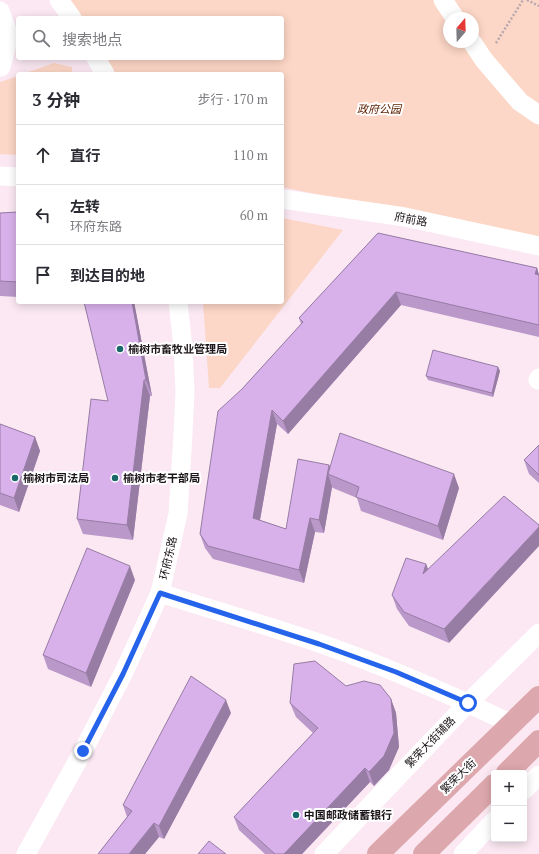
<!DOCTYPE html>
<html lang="zh">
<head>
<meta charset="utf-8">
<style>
	:root { --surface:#fff; --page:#f7f7f7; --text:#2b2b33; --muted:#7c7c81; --line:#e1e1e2 }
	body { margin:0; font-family:"PT Serif","Noto Sans SC",serif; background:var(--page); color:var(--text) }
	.controls { position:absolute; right:12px; bottom:12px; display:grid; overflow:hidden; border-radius:4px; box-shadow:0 2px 10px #0003 }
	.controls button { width:36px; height:36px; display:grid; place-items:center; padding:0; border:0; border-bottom:1px solid var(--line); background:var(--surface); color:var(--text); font:20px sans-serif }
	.compass { position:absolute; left:443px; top:12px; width:36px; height:36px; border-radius:50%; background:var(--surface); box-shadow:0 2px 10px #0003; rotate:19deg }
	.stop { position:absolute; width:12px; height:12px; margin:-9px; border:3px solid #2563eb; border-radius:50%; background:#fff }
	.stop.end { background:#2563eb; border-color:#fff; box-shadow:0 1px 4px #0008 }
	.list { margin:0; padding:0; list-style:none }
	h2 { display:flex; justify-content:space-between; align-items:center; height:52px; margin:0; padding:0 16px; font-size:17px }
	h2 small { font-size:13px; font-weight:400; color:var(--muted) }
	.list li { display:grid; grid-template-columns:26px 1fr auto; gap:12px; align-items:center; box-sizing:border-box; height:60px; padding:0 16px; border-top:1px solid var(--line) }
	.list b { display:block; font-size:15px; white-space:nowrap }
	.list p { margin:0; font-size:13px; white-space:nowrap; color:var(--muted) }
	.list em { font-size:13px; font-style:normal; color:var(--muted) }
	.icon { flex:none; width:22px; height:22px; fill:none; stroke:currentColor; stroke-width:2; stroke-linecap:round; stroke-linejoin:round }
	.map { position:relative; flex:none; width:539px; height:854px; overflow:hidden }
	.search { position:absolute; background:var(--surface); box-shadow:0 2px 10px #0003; left:16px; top:16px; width:268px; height:44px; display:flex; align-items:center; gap:10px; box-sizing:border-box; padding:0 14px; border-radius:4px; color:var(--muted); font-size:15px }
	.panel { position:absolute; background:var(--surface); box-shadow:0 2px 10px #0003; left:16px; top:72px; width:268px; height:232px; border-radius:4px }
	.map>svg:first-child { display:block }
	.green { fill:#fcd6c6; fill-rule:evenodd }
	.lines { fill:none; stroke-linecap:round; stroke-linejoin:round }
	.path { stroke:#b6a7af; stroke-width:2.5; stroke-dasharray:2 2; stroke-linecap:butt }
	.minor { stroke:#fff; stroke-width:19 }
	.major { stroke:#dda8ad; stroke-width:22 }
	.wall { fill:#ba98ca }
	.shaded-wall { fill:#977ca4 }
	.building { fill:#d8b1eb; stroke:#977ca4 }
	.route { stroke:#2563eb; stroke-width:5 }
	.poi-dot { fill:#196769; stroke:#fff; stroke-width:1.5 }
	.labels { text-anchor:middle; stroke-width:4; stroke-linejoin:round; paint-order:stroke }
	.park-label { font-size:11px; font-style:italic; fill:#5e2202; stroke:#fff }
	.street-label { font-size:11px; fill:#1c1519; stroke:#fff }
	.poi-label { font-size:11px; font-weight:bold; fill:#1c1519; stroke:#fff; text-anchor:start }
</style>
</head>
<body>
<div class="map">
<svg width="539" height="854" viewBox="0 0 539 854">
	<rect width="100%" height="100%" fill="#fbe8f2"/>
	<path class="green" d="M56,0h483v241l-257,-54v-113h-178l-10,-16h188v-40h-215zM449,18h24v24h-24z
		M54,63l18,4v7h-49z
		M18,76v79l-18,-1v-72z
		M282,218l61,12 -123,158h-11l-6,-86h79z"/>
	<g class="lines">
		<path class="path" d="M527,0l12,6
			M496,43l27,-43"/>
		<path class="minor" d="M59,0l13,18
			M443,0l12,18
			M0,11l9,25 -8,31h-1
			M472,42l12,18 36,42 19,13
			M96,58l9,16
			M0,176l18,1
			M282,199l123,18 134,29
			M538,380l1,-2
			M160,593c53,17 106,32 159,50 66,23 130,51 193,81
			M524,790l15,-15
			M26,854l57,-103 40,-77 37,-81 18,-79 5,-80 2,-43 -2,-43 -5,-46
			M324,854l144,-151 71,-70
			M463,854l31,-33"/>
		<path class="major" d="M507,773l32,-32
			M378,854l161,-157
			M424,854l70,-69"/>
	</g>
	<path class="wall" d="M18,212v85l-18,-1v-83z
		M378,233l159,35 2,7v62l-138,-32 -113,129 -11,-10 -17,96 26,9 43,-64 1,2 129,21 -16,52 -82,-29 -4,-13 -24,-10 -1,-1 -8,46 -9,-1 -11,51 -91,-24 -8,-11 -5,-14 42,-145 59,-65 -2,-6z
		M134,302l18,94h-2l-17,144 -50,-6 -6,-15 31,-118z
		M498,367l2,4 -7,26 -65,-17 -2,-4z
		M0,424l35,13 5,14 -21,61 -19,-7z
		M539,445v38l-10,-9 -5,-14z
		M426,564l23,79 -40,-17 -12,-17 -5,-14z
		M135,580l-44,107 -43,-18 -5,-14z
		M346,686l45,13 5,14 3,34 -10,23 -15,16 -4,-4 -68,72h-37l-26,-24 -5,-13 79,-84 -17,-16 -6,-14z
		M231,713l-67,126 -5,-2 -14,17h-47l29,-37 -4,-12z"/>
	<path class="shaded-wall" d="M537,268l2,7 -4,-1z
		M396,292l5,13 -113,129 -5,-13z
		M132,302h2l18,94 -6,-16z
		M498,367l2,4 -7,26 -1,-4z
		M144,380l6,16 -17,144 -6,-15z
		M272,410l5,14 -19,107 -5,-13z
		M35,437l5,14 -21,61 -5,-14z
		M329,465l4,11 -5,-2 4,13 -8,46 -5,-13z
		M454,474l5,14 -16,52 -5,-14z
		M310,518l5,14 -11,51 -5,-13z
		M539,527v19l-90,97 -5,-14z
		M426,564l6,14 -9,-4z
		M130,566l5,14 -44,107 -5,-14z
		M391,699l5,14 3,34 -10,23 -15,16 -5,-14z
		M226,700l5,13 -67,126 -5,-13z
		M365,768l5,14 -68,72h-18z
		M154,823l5,14 -14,17h-16z"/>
	<path class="building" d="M18,212v70l-18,-1v-68z
		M378,233l159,35 -2,6 4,1v50l-143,-33 -113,129 -11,-11 -19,108 33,11 12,-70 31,6 -10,55 -9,-2 -11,52 -91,-24 -8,-12 18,-123 24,-22 61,-67 -4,-4z
		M84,302h48l14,78h-2l-17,145 -50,-6 14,-120 17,2z
		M433,350l65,17 -6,26 -66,-17z
		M0,424l35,13 -21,61 -14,-5z
		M340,433l114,41 -16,52 -82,-29 3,-10 -31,-13z
		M539,445v30l-15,-15z
		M504,496l35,29v2l-95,102 -40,-17 -12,-17 14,-37 20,6 -3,10z
		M87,548l43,18 -44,107 -43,-18z
		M315,661l31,25 18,-5 16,4 11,14 3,34 -10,23 -15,16 -4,-4 -81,86h-9l-41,-37 84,-89 -28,-25 4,-39z
		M191,676l35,24 -67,126 -5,-3 -25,31h-31l34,-43 -9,-6z
		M209,841l17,13h-28z"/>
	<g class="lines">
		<path class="route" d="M83,751l40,-77 37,-81 159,51 77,28 72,31"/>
	</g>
	<g class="poi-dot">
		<circle cx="120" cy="349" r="4"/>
		<circle cx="15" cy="478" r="4"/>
		<circle cx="115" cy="478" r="4"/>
		<circle cx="296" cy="815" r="4"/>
	</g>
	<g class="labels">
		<g class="park-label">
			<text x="379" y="113">政府公园</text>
		</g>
		<g class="street-label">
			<text transform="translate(411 219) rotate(11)" y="4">府前路</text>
			<text transform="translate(168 558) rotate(-77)" y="4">环府东路</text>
			<text transform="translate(430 742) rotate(-46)" y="4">繁荣大街辅路</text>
			<text transform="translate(458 776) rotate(-44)" y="4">繁荣大街</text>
		</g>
		<g class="poi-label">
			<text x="128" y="353">榆树市畜牧业管理局</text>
			<text x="23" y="482">榆树市司法局</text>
			<text x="123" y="482">榆树市老干部局</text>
			<text x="304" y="819">中国邮政储蓄银行</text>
		</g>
	</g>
</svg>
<div class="controls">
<button>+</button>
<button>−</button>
</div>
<svg class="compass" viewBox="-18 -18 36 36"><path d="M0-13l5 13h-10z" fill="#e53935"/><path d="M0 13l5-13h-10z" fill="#7c7c81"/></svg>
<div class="stop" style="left:468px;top:703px"></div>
<div class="stop end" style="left:83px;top:751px"></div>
<div class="search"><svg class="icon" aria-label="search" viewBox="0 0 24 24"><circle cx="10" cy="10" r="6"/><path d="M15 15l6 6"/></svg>搜索地点</div>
<section class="panel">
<h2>3 分钟<small>步行 · 170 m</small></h2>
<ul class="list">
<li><svg class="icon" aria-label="ahead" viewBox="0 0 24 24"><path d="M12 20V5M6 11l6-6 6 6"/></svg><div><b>直行</b></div><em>110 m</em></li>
<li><svg class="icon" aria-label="left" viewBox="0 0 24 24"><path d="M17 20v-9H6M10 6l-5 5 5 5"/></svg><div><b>左转</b><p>环府东路</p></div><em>60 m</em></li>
<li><svg class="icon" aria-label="arrive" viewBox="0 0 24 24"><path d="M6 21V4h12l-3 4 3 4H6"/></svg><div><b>到达目的地</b></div></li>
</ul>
</section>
</div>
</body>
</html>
